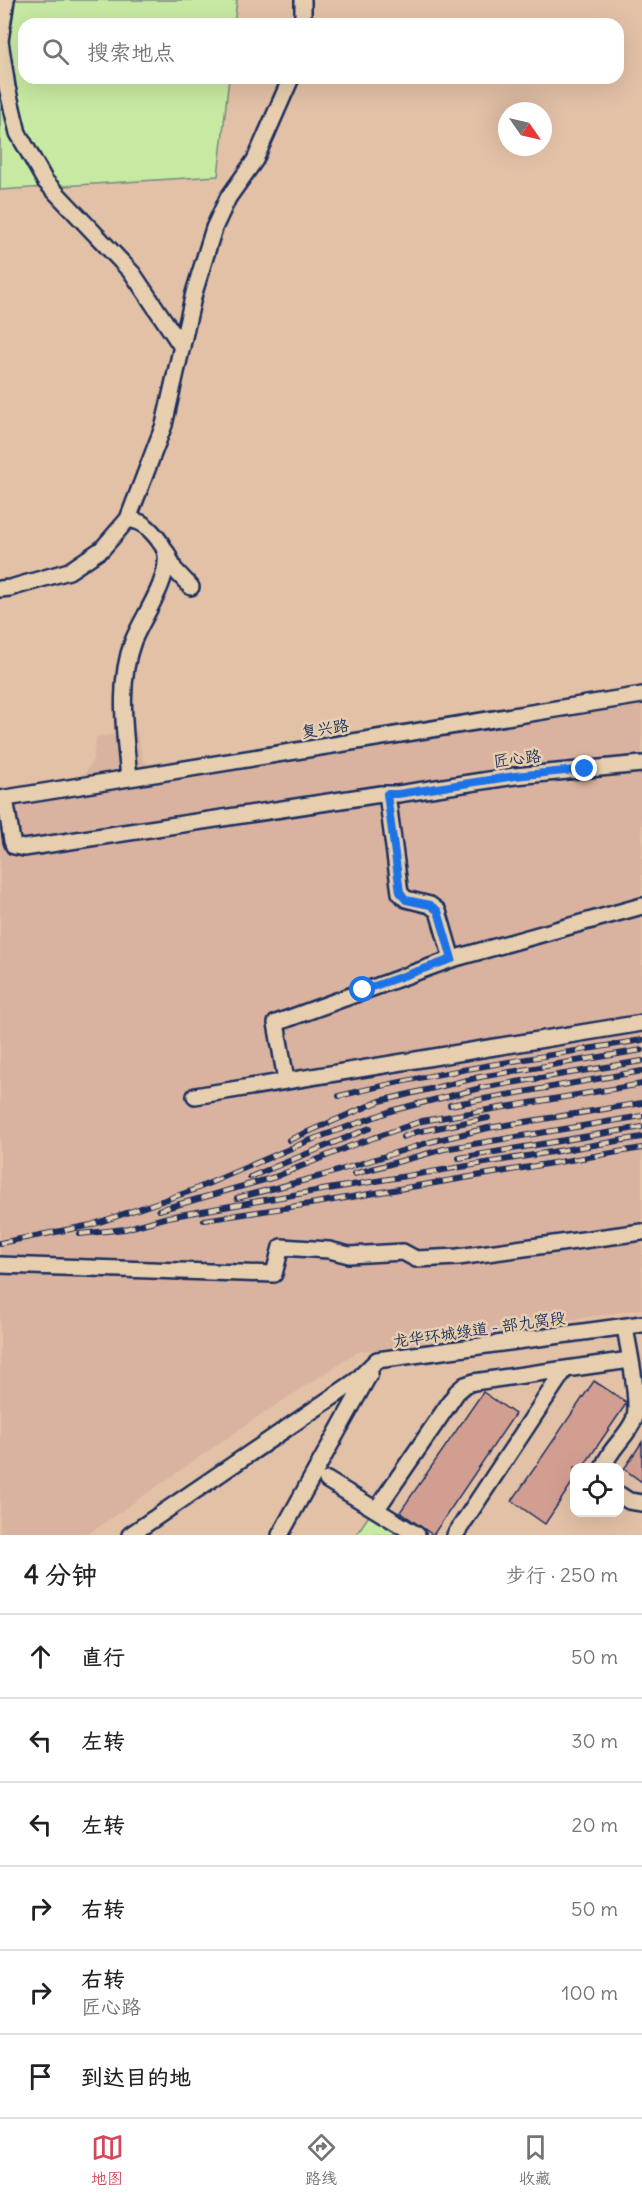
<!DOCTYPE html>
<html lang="zh">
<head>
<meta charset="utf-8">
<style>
	:root { --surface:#fff; --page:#f2f2f2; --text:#202124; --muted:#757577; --line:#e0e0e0; --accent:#d1495b }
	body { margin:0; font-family:Delius,"LXGW WenKai TC",sans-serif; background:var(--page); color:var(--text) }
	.controls { position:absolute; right:18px; bottom:18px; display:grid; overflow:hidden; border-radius:12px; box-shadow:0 6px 24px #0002 }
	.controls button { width:54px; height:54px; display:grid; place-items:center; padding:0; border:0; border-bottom:2px solid var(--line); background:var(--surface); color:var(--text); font:30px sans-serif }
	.compass { position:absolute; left:498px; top:102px; width:54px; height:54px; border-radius:50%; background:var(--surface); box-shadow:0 6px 24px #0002; rotate:124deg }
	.stop { position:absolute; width:18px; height:18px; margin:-14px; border:4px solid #1a73e8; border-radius:50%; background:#fff }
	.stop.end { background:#1a73e8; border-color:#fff; box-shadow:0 2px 6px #0008 }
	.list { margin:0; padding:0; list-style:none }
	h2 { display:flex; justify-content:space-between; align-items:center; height:78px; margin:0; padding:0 24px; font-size:26px }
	h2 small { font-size:20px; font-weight:400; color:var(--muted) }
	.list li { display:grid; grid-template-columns:39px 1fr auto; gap:18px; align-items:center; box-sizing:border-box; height:84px; padding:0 24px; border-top:2px solid var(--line) }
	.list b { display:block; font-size:22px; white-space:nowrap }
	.list p { margin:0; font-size:20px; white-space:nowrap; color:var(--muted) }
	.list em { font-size:20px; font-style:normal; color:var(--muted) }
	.icon { flex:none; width:33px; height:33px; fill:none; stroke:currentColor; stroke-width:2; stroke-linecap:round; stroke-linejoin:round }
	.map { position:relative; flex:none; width:642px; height:1535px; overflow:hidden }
	.search { position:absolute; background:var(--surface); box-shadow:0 6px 24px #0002; left:18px; right:18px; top:18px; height:66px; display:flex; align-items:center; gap:15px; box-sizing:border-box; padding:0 21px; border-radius:18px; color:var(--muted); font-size:22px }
	.sheet { height:582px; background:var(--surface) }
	nav { display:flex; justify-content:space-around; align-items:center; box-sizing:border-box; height:84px; border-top:2px solid var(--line); background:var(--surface); font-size:16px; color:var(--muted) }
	nav a { display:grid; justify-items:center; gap:3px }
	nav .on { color:var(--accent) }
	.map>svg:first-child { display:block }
	.built { fill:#dab3a0 }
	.green { fill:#c7e9a1; stroke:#718c80; stroke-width:1.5 }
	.building { fill:#d39e92; stroke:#1b2f5e; stroke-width:1.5 }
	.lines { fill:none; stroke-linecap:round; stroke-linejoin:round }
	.minor-casing { stroke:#1b2f5e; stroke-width:20 }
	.minor { stroke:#e6ceaf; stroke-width:15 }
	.rail-casing { stroke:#1b2f5e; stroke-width:6 }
	.rail { stroke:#e6ceaf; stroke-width:4; stroke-dasharray:11; stroke-linecap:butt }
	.route { stroke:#1a73e8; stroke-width:8 }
	.labels { text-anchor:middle; stroke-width:5; stroke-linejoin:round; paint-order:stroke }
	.street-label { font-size:16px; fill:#1b2f5e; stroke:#e6ceaf }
</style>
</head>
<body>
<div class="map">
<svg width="642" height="1535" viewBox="0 0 642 1535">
	<rect width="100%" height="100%" fill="#e3c1a7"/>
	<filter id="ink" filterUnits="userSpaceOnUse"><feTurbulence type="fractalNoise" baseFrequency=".0167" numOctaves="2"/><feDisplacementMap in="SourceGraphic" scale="12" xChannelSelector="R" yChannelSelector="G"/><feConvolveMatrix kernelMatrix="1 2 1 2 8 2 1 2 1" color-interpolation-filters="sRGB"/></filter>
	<g filter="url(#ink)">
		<path class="built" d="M642,688v621l-284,43 -108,70 -163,113h-87v-745l74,-11 12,-7 7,-13 3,-22 41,-6 6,30 9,5 159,-23z"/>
		<path class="green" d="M0,0h237l-3,24h-210v54h205l-11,98 -218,14z
			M370,1514l26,17 -3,4h-37z"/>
		<path class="building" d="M594,1381l32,21v2l-43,63h-9v13l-29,44 -33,-23z
			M483,1392l32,22 -82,121 -33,-23z
			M642,1442v40l-18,-13z"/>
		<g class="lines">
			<g class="minor-casing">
				<path id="minor" d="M6,0l-6,41 7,46 11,46 27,48 88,93 49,73
					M303,24v-24
					M128,519c4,1 9,2 13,4 9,5 24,22 25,32 3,27 -23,61 -33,86 -16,43 -8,92 -4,137
					M167,553l7,16 17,18
					M0,589l10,-1 59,-17 33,-22 26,-30 36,-94 30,-132 20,-65 14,-30 27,-38 36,-82
					M387,794l13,99 6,6 24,6 8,6 14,48
					M5,798l7,43 2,5 10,2 357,-54h17l117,-18 127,-12
					M0,799l642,-104
					M286,1080l-10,-57 176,-64 190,-53
					M195,1096l447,-73
					M0,1265l274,9 7,-27 48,3 20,5 54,-3 13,7 42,-2 184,-25
					M377,1360l265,-36
					M603,1468c6,-19 23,-30 31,-48 7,-17 -6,-73 -9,-93
					M327,1480l90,55
					M620,1495l9,6 13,2
					M376,1510l81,-118 8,-7 9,-3 156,-22
					M130,1535l226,-154 21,-21
					M280,1535l90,-162
					M455,1535l110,-166"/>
			</g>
			<use href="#minor" class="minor"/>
			<g class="rail-casing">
				<path id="rail" d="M339,1096c100,-25 202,-39 303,-56
					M450,1105l192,-34
					M403,1137l13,-5 72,-14
					M289,1140l91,-39 100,-24 162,-27
					M459,1158l183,-31
					M354,1174l90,-25 198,-33
					M250,1177l120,-49
					M237,1198l84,-22 109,-34 58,-14 154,-25
					M159,1210l116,-33 78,-32 69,-24 220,-37
					M204,1220l106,-16 332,-56
					M80,1234l45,-5 43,-12 136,-24 338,-56
					M0,1243l91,-18 100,-34 117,-50 86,-31 87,-22 161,-27"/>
			</g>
			<use href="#rail" class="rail"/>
		</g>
	</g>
	<g class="lines" filter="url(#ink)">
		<path class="route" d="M363,990l89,-31 -14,-48 -8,-6 -24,-5 -6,-8 -13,-98h11l117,-18 70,-7"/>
	</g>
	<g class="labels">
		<g class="street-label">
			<text transform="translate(325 728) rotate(-9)" y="6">复兴路</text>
			<text transform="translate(517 758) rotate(-7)" y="6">匠心路</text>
			<text transform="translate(479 1329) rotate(-8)" y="6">龙华环城绿道 - 部九窝段</text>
		</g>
	</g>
</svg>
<div class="controls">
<button><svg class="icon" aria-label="locate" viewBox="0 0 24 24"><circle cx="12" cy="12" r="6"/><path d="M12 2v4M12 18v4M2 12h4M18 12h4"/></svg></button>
</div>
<svg class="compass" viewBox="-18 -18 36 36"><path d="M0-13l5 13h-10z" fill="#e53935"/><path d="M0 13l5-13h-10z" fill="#757577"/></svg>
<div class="stop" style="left:363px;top:990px"></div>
<div class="stop end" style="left:585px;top:769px"></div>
<div class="search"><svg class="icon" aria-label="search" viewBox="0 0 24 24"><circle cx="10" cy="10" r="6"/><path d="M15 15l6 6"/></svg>搜索地点</div>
</div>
<section class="sheet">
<h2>4 分钟<small>步行 · 250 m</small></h2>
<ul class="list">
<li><svg class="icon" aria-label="ahead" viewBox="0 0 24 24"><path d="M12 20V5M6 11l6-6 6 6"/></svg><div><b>直行</b></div><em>50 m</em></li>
<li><svg class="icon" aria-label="left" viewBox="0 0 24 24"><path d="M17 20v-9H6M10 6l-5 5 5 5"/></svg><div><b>左转</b></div><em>30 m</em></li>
<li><svg class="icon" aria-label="left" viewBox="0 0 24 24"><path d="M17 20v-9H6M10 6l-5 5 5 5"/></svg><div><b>左转</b></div><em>20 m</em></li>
<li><svg class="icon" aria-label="right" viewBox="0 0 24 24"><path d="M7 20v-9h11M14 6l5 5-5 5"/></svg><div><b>右转</b></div><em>50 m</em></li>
<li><svg class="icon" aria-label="right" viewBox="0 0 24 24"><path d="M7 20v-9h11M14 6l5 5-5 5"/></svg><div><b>右转</b><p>匠心路</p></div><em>100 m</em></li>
<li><svg class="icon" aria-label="arrive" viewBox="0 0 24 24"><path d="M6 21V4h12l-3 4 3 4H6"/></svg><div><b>到达目的地</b></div></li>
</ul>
</section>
<nav>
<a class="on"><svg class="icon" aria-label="map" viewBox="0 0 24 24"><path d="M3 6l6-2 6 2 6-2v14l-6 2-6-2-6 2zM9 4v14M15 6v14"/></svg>地图</a>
<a><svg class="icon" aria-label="directions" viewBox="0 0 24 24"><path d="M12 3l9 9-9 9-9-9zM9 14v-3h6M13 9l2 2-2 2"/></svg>路线</a>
<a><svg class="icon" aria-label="saved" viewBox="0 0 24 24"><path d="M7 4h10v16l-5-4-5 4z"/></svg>收藏</a>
</nav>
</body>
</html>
